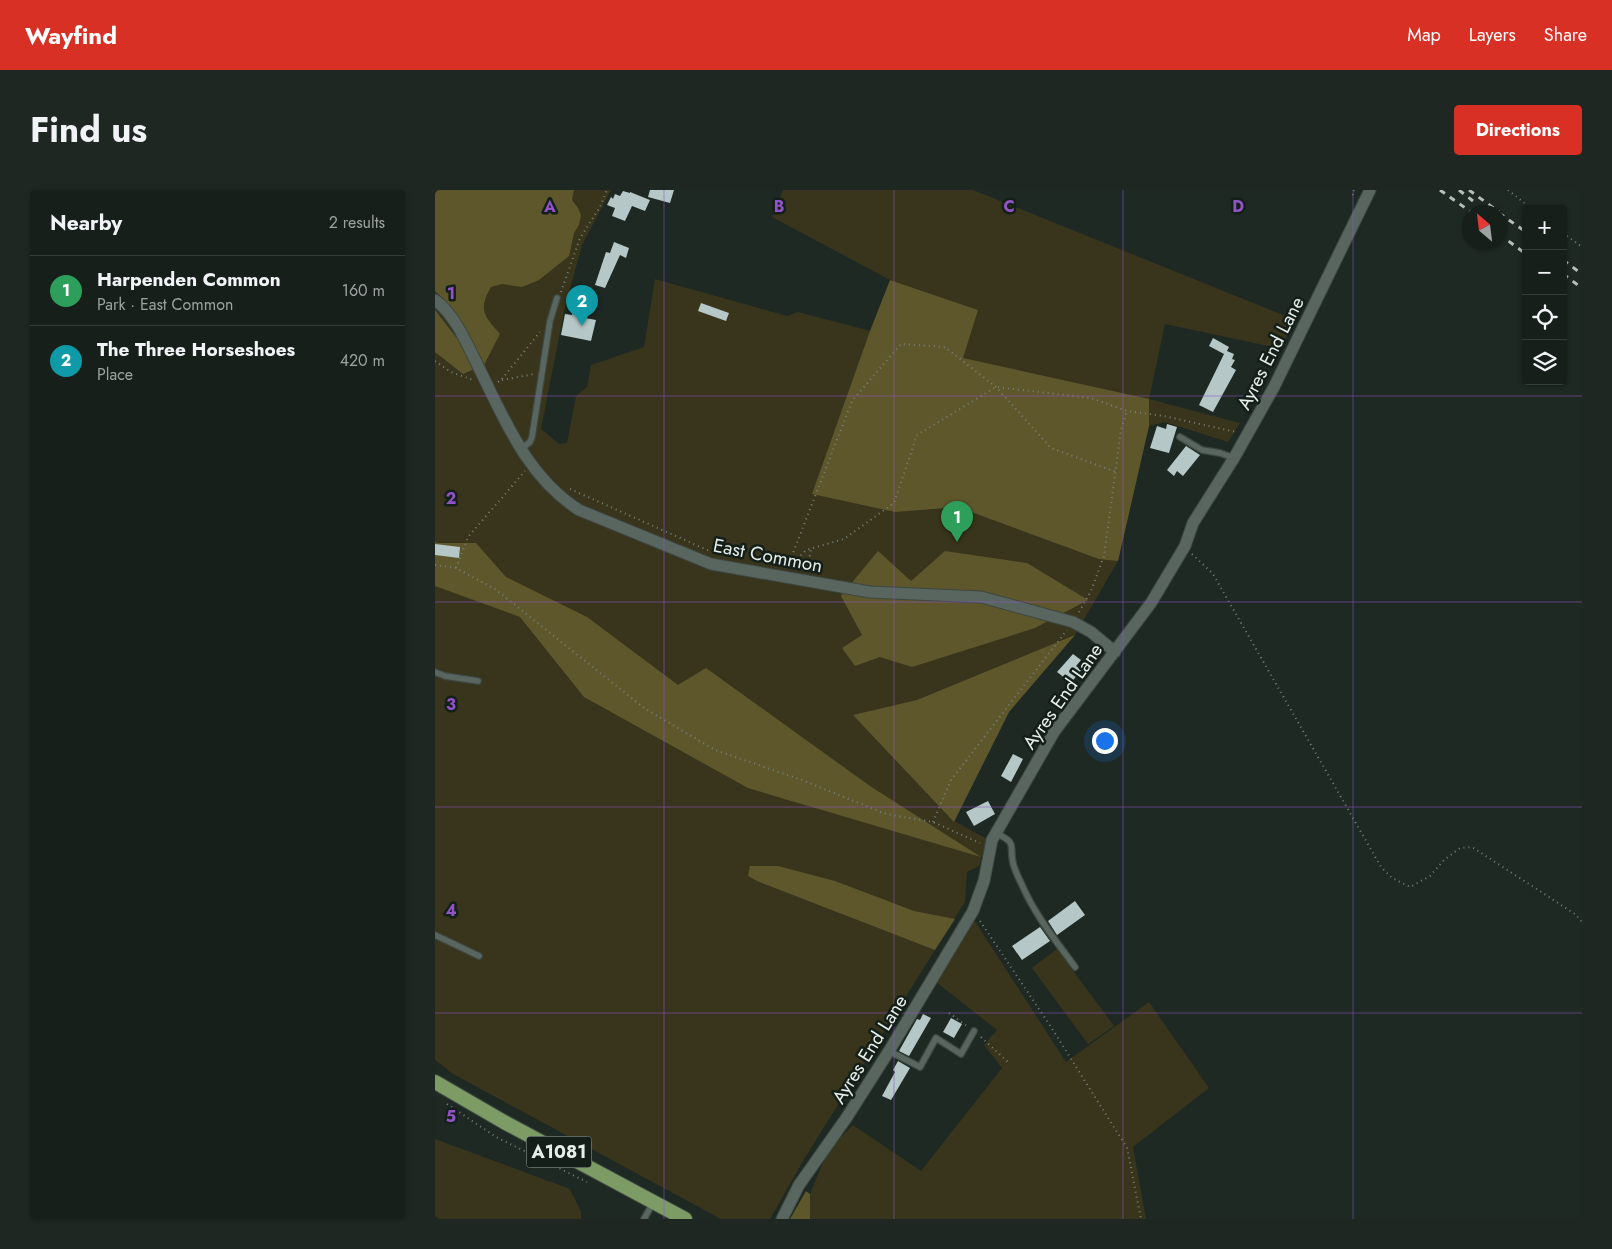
<!DOCTYPE html>
<html lang="en">
<head>
<meta charset="utf-8">
<style>
	:root { --surface:#161f1a; --page:#1f2723; --text:#f1f3f6; --muted:#9ea2a2; --line:#353d39; --accent:#d93025 }
	body { margin:0; font-family:Jost,sans-serif; background:var(--page); color:var(--text) }
	.controls { position:absolute; right:15px; top:15px; display:grid; overflow:hidden; border-radius:5px; box-shadow:0 1px 4px #0004 }
	.controls button { width:45px; height:45px; display:grid; place-items:center; padding:0; border:0; border-bottom:1px solid var(--line); background:var(--surface); color:var(--text); font:25px sans-serif }
	.compass { position:absolute; left:1027px; top:15px; width:45px; height:45px; border-radius:50%; background:var(--surface); box-shadow:0 1px 4px #0004; rotate:332deg }
	.you { position:absolute; left:669px; top:550px; width:18px; height:18px; margin:-12px; border:4px solid #fff; border-radius:50%; background:#1a73e8; box-shadow:0 0 0 8px #1a73e833 }
	.badge { display:grid; place-items:center; width:32px; height:32px; border-radius:50%; background:var(--accent); color:#fff; font-size:16px; font-weight:700 }
	.pin { position:absolute; translate:-50% -41px; filter:drop-shadow(0 1px 2px #0008) }
	.pin::after { content:''; position:absolute; top:26px; width:18px; height:15px; background:inherit; clip-path:polygon(0 0,100% 0,50% 100%) }
	.list { margin:0; padding:0; list-style:none }
	h2 { display:flex; justify-content:space-between; align-items:center; height:65px; margin:0; padding:0 20px; font-size:21px }
	h2 small { font-size:16px; font-weight:400; color:var(--muted) }
	.list li { display:grid; grid-template-columns:32px 1fr auto; gap:15px; align-items:center; box-sizing:border-box; height:70px; padding:0 20px; border-top:1px solid var(--line) }
	.list b { display:block; font-size:19px; white-space:nowrap }
	.list p { margin:0; font-size:16px; white-space:nowrap; color:var(--muted) }
	.list em { font-size:16px; font-style:normal; color:var(--muted) }
	.icon { flex:none; width:28px; height:28px; fill:none; stroke:currentColor; stroke-width:2; stroke-linecap:round; stroke-linejoin:round }
	.map { position:relative; flex:none; width:1147px; height:1029px; overflow:hidden; border-radius:5px }
	header { display:flex; align-items:center; gap:30px; box-sizing:border-box; height:70px; padding:0 25px; background:var(--accent); color:#fff }
	header strong { font-size:24px }
	nav { display:flex; gap:28px; margin-inline-start:auto; font-size:18px }
	.intro { display:flex; align-items:center; justify-content:space-between; box-sizing:border-box; height:120px; padding:0 30px }
	h1 { margin:0; font-size:35px }
	.button { padding:12px 22px; border-radius:5px; background:var(--accent); color:#fff; font-size:18px; font-weight:700 }
	main { display:flex; gap:30px; padding:0 30px }
	aside { flex:1; background:var(--surface); border-radius:5px; box-shadow:0 1px 4px #0004 }
	.map>svg:first-child { display:block }
	.green { fill:#39351c }
	.forest { fill:#5e572c }
	.building { fill:#b5c7c6 }
	.lines { fill:none; stroke-linecap:round; stroke-linejoin:round }
	.service-casing { stroke:#3d4741; stroke-width:8 }
	.minor-casing { stroke:#3d4741; stroke-width:13 }
	.primary-casing { stroke:#3d4741; stroke-width:16 }
	.path { stroke:#76807a; stroke-width:2; stroke-dasharray:1 4; stroke-linecap:butt }
	.service { stroke:#59665f; stroke-width:5.5 }
	.minor { stroke:#59665f; stroke-width:11 }
	.primary { stroke:#7d9b64; stroke-width:14 }
	.rail { stroke:#b6bfba; stroke-width:3; stroke-dasharray:6 6; stroke-linecap:butt }
	.grid { fill:none; stroke:#9153c8; stroke-width:1; stroke-opacity:0.55 }
	.labels { text-anchor:middle; stroke-width:5; stroke-linejoin:round; paint-order:stroke }
	.shield { fill:#141f19; stroke:#a8b0ab; stroke-width:1 }
	.shield-label { font-size:18px; font-weight:bold; fill:#e7eeea }
	.street-label { font-size:19px; fill:#e7eeea; stroke:#141f19 }
	.grid-label { font-size:16px; text-anchor:middle; font-weight:bold; fill:#9153c8; stroke:#141f19; stroke-width:5; stroke-linejoin:round; paint-order:stroke }
</style>
</head>
<body>
<header>
<strong>Wayfind</strong>
<nav><a>Map</a><a>Layers</a><a>Share</a></nav>
</header>
<div class="intro"><h1>Find us</h1><a class="button">Directions</a></div>
<main>
<aside>
<h2>Nearby<small>2 results</small></h2>
<ul class="list">
<li><span class="badge" style="background:#2e9e5b">1</span><div><b>Harpenden Common</b><p>Park · East Common</p></div><em>160 m</em></li>
<li><span class="badge" style="background:#0f9aa8">2</span><div><b>The Three Horseshoes</b><p>Place</p></div><em>420 m</em></li>
</ul>
</aside>
<div class="map">
<svg width="1147" height="1029" viewBox="0 0 1147 1029">
	<rect width="100%" height="100%" fill="#1d2922"/>
	<path class="green" d="M0,0h176l-29,55 -17,62 -24,122 18,15 8,-1 9,-47 11,-9 4,-22 53,-18 11,-68 132,37 11,-4 130,34 50,-36 -88,-30 -118,-63 11,-27h190l320,129 -11,30 -117,-25 -16,75 91,24 -12,19 -63,-20 -16,4 -31,135 -43,74 -66,77 -55,109 33,18 -8,27 -12,6 -2,30 -159,254 -36,63h-49l-268,-145 -18,-14z
		M539,730l92,142 83,-60 60,86 -76,59 13,72h-336v-25l18,-44 25,-25 68,46 81,-103 -18,-23 13,-15 -61,-48z
		M622,759l57,77 -26,18 -56,-76z
		M0,949l135,50 11,23v7h-146z"/>
	<path class="forest" d="M0,0h139l-2,10 6,8 3,7 -2,10 -5,8 -5,23 -30,24 -17,7 -20,-3 -11,3c-13,23 -7,29 9,47l-16,31c-13,-27 -26,-54 -49,-74z
		M455,90l88,30 -15,48 186,41v27l-31,135 -19,-2 -141,-52 -63,5 -83,-18 58,-163z
		M0,120l27,35 12,24 -11,5 -28,-22z
		M0,351l2,2h39l30,34 81,40 91,68 28,-17 164,118 111,71 -233,-69 -164,-91 -64,-80 -85,-31z
		M443,361l33,30 34,-30 82,12 61,37 -53,28 -123,39 -32,-10 -25,9 -13,-18 20,-13 -21,-39z
		M640,445l-66,77 -55,110 -101,-107 64,-15z
		M315,676h28l57,15 79,30 41,8 -20,31 -178,-69 -9,-5z
		M371,1001l4,3v25h-20z"/>
	<path class="building" d="M215,0h24l-4,13 -22,-6z
		M188,1l7,2v-1l20,8 -5,11 -13,-5 -7,15 -13,-5 3,-8 -8,-3 4,-8 2,2 2,-5 5,2z
		M179,52l15,6 -3,10 -6,-3 -15,33 -10,-3 11,-33 4,1z
		M142,104l9,3 -6,20 16,3 -5,21 -30,-6 4,-21 7,1z
		M266,113l28,10 -3,8 -28,-10z
		M778,148l16,9 -2,4 7,3 -2,5 3,1 -4,7 5,3 -23,42 -14,-7 25,-51 -15,-8z
		M732,234l10,3 -8,26 -19,-5 7,-22 9,3z
		M751,256l14,9 -17,21 -6,-5 -3,5 -7,-6z
		M0,354l25,3 -1,11 -24,-3z
		M638,464l8,6 -5,6 5,4 -10,13 -14,-11z
		M578,564l10,5 -12,23 -10,-6z
		M553,611l7,13 -21,12 -8,-14z
		M640,711l10,14 -28,20 -9,-14z
		M605,737l10,14 -28,19 -10,-14z
		M488,824l8,4 -22,38 -10,-5 18,-32 3,1z
		M516,828l11,6 -8,14 -11,-6z
		M463,871l12,7 -19,32 -9,-4 13,-24 -2,-2z"/>
	<g class="lines">
		<g class="service-casing">
			<path id="service" d="M745,247l22,13 18,3 14,5
				M86,259l9,-7 2,-5 18,-116 7,-23
				M0,482l10,4 33,5
				M561,643c22,11 13,11 17,30 2,8 6,16 9,22 13,30 34,56 53,82
				M0,745l44,21
				M454,861l31,16 16,-29 25,16 13,-23
				M209,1029l9,-16"/>
		</g>
		<g class="minor-casing">
			<path id="minor" d="M0,110c20,15 31,42 42,64 27,54 49,112 102,146l132,54 159,28 111,5 92,25 18,10 24,20
				M347,1029l17,-34 48,-68 42,-66 84,-140 11,-30 8,-41 62,-108 97,-129 34,-57 8,-23 41,-65 40,-71 96,-197"/>
		</g>
		<g class="primary-casing">
			<path id="primary" d="M0,892l69,40 181,97"/>
		</g>
		<path class="path" d="M919,0l-2,3 2,4
			M1073,0l24,19
			M1128,43l19,14
			M126,102l19,-54 20,-31 7,-17
			M0,171l16,11 22,8
			M67,190l32,-6
			M63,192l3,-2 39,-48
			M135,299l144,64
			M757,364l21,20 168,293 11,11 18,9 20,-11 14,-16 16,-12 12,-1 103,67 7,8
			M0,375l21,3 39,21 149,119 71,42 87,30 84,34 47,8 47,21
			M353,376l64,-165 49,-57 44,3 51,40 55,61 65,24
			M355,376l16,-16 38,-11 50,-36 23,-68 79,-48 95,11 36,13 37,5 72,16
			M21,378l12,-31 57,-66
			M372,381l4,-22
			M644,422l12,-21 13,-35 17,-126 6,-19
			M498,632l18,-42 116,-150
			M545,731l71,106 76,121 14,71
			M514,823l18,13
			M546,847l29,27
			M12,914l49,33 91,45"/>
		<use href="#service" class="service"/>
		<use href="#minor" class="minor"/>
		<use href="#primary" class="primary"/>
		<path class="rail" d="M1005,0l31,22
			M1024,0l14,11
			M1034,0l30,22
			M1064,23l27,19
			M1064,44l27,20
			M1128,70l19,14
			M1128,84l19,14"/>
	</g>
	<path class="grid" d="M229,0v1029M459,0v1029M688,0v1029M918,0v1029M0,206h1147M0,412h1147M0,617h1147M0,823h1147"/>
	<g class="labels">
		<rect class="shield" x="91.5" y="946.5" width="65" height="31" rx="4"/>
		<g class="shield-label">
			<text x="124" y="968">A1081</text>
		</g>
		<g class="street-label">
			<text transform="translate(835 163) rotate(-63)" y="7">Ayres End Lane</text>
			<text transform="translate(333 365) rotate(11)" y="7">East Common</text>
			<text transform="translate(627 506) rotate(-55)" y="7">Ayres End Lane</text>
			<text transform="translate(434 859) rotate(-58)" y="7">Ayres End Lane</text>
		</g>
	</g>
	<g class="grid-label">
		<text x="115" y="22">A</text>
		<text x="344" y="22">B</text>
		<text x="574" y="22">C</text>
		<text x="803" y="22">D</text>
		<text x="16" y="109">1</text>
		<text x="16" y="314">2</text>
		<text x="16" y="520">3</text>
		<text x="16" y="726">4</text>
		<text x="16" y="932">5</text>
	</g>
</svg>
<div class="controls">
<button>+</button>
<button>−</button>
<button><svg class="icon" aria-label="locate" viewBox="0 0 24 24"><circle cx="12" cy="12" r="6"/><path d="M12 2v4M12 18v4M2 12h4M18 12h4"/></svg></button>
<button><svg class="icon" aria-label="layers" viewBox="0 0 24 24"><path d="M12 4l9 5-9 5-9-5zM3 14l9 5 9-5"/></svg></button>
</div>
<svg class="compass" viewBox="-18 -18 36 36"><path d="M0-13l5 13h-10z" fill="#e53935"/><path d="M0 13l5-13h-10z" fill="#9ea2a2"/></svg>
<div class="you"></div>
<div class="pin badge" style="left:522px;top:352px;background:#2e9e5b">1</div>
<div class="pin badge" style="left:147px;top:136px;background:#0f9aa8">2</div>
</div>
</main>
</body>
</html>
